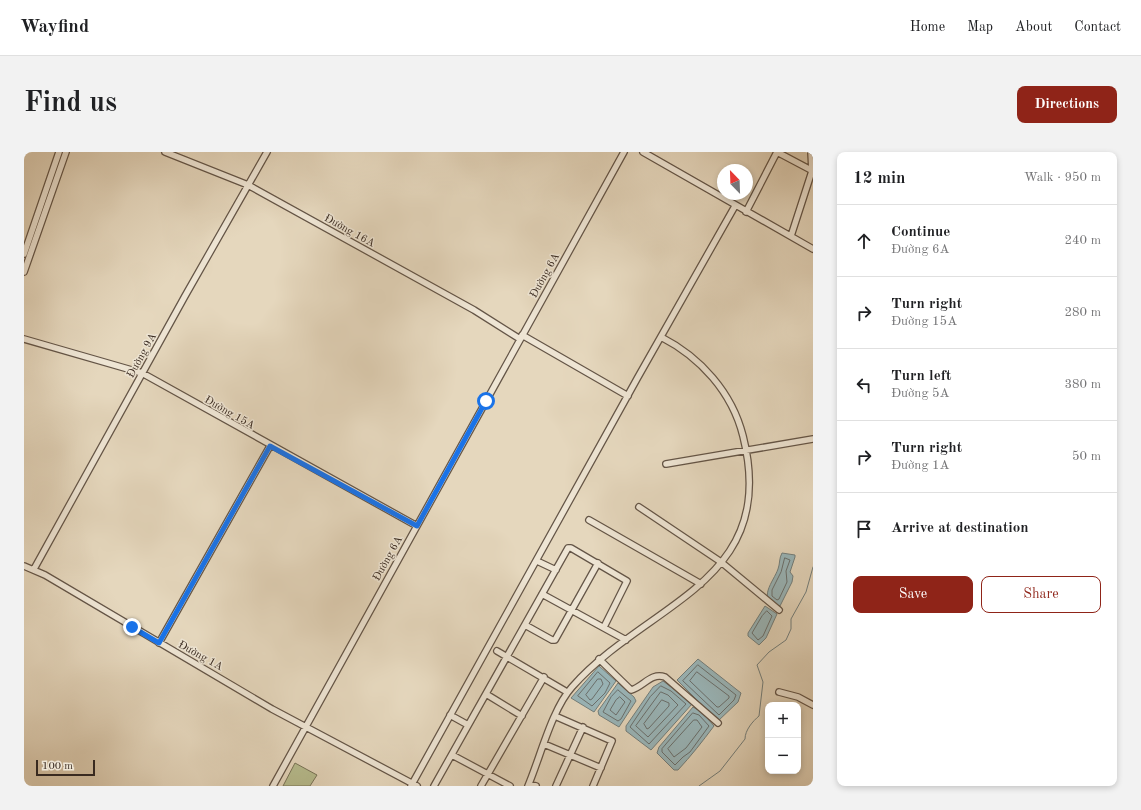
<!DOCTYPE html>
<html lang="en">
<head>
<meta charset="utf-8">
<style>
	:root { --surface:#fff; --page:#f2f2f2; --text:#202124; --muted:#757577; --line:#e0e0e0; --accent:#8f2418 }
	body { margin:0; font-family:"Old Standard TT",serif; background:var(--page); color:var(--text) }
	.controls { position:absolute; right:12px; bottom:12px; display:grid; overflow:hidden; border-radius:8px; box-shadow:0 2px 6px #0003 }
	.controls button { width:36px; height:36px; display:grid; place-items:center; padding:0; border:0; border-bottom:1px solid var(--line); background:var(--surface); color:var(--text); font:20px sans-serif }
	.compass { position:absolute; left:693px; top:12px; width:36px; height:36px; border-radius:50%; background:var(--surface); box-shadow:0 2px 6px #0003; rotate:337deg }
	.scale { position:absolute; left:12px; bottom:10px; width:59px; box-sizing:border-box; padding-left:4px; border:2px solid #392a20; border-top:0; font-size:11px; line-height:14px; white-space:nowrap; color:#392a20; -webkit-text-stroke:3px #eee5d4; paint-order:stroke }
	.stop { position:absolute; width:12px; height:12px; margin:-9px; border:3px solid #1a73e8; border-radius:50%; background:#fff }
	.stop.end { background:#1a73e8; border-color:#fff; box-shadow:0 1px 4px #0008 }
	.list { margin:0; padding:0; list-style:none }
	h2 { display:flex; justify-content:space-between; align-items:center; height:52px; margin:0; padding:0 16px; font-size:17px }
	h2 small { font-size:13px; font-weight:400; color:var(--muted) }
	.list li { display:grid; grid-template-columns:26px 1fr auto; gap:12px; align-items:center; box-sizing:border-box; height:72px; padding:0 16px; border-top:1px solid var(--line) }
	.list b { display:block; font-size:15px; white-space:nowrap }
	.list p { margin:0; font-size:13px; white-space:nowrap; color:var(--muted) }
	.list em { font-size:13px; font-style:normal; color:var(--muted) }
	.actions { display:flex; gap:8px; padding:12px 16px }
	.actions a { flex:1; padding:9px 0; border:1px solid var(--accent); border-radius:8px; text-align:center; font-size:14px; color:var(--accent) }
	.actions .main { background:var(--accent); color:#fff }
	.icon { flex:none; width:22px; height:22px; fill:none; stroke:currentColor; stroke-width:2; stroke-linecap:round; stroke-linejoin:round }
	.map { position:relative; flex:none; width:789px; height:634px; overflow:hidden; border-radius:8px }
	header { display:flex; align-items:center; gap:24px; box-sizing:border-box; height:56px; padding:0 20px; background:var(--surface); border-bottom:1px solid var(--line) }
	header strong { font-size:19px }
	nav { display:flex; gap:22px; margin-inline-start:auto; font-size:14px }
	.intro { display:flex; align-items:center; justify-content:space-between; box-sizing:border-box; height:96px; padding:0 24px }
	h1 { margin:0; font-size:28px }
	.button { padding:10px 18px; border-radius:8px; background:var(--accent); color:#fff; font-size:14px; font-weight:700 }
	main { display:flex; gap:24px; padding:0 24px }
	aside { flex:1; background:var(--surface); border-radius:8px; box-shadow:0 2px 6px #0003 }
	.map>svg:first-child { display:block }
	.green { fill:#b7bd8f; stroke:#787458 }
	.water { fill:#9ab7bb; stroke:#737f7d }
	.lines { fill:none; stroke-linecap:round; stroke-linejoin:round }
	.shore { stroke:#6a706e; stroke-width:1 }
	.stream { stroke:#737f7d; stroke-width:1 }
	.minor-casing { stroke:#645547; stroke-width:8 }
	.minor { stroke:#eee5d4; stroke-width:5.5 }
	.route { stroke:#1a73e8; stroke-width:5 }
	.labels { text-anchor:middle; stroke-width:3; stroke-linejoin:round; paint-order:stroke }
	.street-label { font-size:11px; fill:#392a20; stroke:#eee5d4 }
</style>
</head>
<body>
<header>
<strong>Wayfind</strong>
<nav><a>Home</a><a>Map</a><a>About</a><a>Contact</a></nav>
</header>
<div class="intro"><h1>Find us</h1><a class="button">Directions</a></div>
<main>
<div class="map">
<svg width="789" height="634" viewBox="0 0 789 634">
	<rect width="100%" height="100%" fill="#e5d7bd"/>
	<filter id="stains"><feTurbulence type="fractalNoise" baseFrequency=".005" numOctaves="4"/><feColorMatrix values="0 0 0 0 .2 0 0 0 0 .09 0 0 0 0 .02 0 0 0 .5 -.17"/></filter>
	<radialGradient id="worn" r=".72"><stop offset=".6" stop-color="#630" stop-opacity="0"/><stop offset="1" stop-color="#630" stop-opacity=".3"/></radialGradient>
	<path class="green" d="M271,611l22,12 -7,11h-27z"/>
	<path class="water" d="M758,401l13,2v2l-5,15 3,4 -1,6 -12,24c-25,-5 -6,-25 -2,-37 2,-5 1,-11 4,-16z
		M741,454l12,8 -11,24 -7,7 -11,-9v-3z
		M674,507l43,34 -3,9 -20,19 -41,-41z
		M575,514l17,15 -22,31 -23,-14z
		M639,529l28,21 1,2 -41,46 -25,-19v-5l27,-39z
		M594,531l16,14 2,4 -17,26 -20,-12 -1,-4z
		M669,555l9,5 12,14c-12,16 -23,30 -36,44h-4l-17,-17 2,-6z"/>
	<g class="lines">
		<path class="shore" d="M761,406l5,2 -4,11 1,11 -8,17 -2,1 -5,-4v-6l9,-18z
			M743,459l5,5 -9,20 -5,4 -6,-7 10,-17z
			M674,513l38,30 -2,5 -15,15 -36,-34z
			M574,520l12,11 -5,10 -13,13 -14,-10z
			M673,520l32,24v2l-10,9h-2l-27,-26z
			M574,527h3l2,5 -11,15 -2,1 -4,-5z
			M637,534l10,5 15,13 -37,40 -19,-17 20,-30z
			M594,538l13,11 -10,18 -3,2 -15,-9 8,-15z
			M637,540l7,3 10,10 -30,32 -12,-11z
			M596,545l5,5 -9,13 -6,-5 6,-10z
			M638,548l7,3v3l-20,22 -2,1 -3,-5z
			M669,561l6,2 10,11 -19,26 -7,5 -8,8 -13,-13v-3z
			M670,568h3l5,7 -16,21 -12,9 -6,-8z"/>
		<path class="stream" d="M675,634l21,-15 25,-32c0,-9 8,-18 14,-23l4,-34 -6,-17 12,-13 17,-12 5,-11v-10l15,-27 7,-25"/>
		<g class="minor-casing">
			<path id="minor" d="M141,0l83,33 226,125 46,29
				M619,0l170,97
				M753,0l36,19
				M722,60l31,-60
				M767,84l21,-65 -1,-19
				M0,102l35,-102
				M0,120l42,-120
				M498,183l106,61
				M0,187l118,34 275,153
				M642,312l147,-25
				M615,355l82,55 58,48
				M565,368l112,64
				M513,409l19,9
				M0,414l21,9 227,134 145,77
				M10,417l151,-273 82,-144
				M518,442l84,46
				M501,473l27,15h3l43,-77
				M135,491l111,-197
				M473,499l70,41
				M575,507l32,31c12,-3 20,-18 34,-13l53,46
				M755,540l19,5 15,8
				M462,542l36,22
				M426,563l18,10
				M531,564l57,25 -19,45
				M520,592l57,24
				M428,603l58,31
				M505,632l7,2
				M249,634l351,-634
				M387,634l227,-409 97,-171
				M410,634l134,-238h3l56,33 -23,46
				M457,634l63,-109
				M504,634c12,-28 24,-77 44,-99 76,-86 208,-104 171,-251 -11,-44 -43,-79 -82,-99
				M532,634l27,-59"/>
		</g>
		<use href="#minor" class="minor"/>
	</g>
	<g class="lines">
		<path class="route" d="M108,475l27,16 111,-197 147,80 69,-125"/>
	</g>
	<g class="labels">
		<g class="street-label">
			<text transform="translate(326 78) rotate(29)" y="4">Đường 16A</text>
			<text transform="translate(520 123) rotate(-61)" y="4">Đường 6A</text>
			<text transform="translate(117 203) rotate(-61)" y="4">Đường 9A</text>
			<text transform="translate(206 260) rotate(30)" y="4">Đường 15A</text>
			<text transform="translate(363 406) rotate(-61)" y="4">Đường 6A</text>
			<text transform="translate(177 503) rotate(29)" y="4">Đường 1A</text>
		</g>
	</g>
	<rect width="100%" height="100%" filter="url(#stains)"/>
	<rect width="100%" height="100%" fill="url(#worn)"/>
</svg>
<div class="controls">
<button>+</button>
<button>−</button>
</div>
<svg class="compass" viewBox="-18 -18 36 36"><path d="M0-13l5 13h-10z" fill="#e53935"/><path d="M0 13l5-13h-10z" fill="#757577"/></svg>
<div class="scale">100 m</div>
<div class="stop" style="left:462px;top:249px"></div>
<div class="stop end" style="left:108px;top:475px"></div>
</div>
<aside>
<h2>12 min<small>Walk · 950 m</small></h2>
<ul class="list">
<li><svg class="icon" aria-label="ahead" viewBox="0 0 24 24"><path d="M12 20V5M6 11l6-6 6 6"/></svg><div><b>Continue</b><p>Đường 6A</p></div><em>240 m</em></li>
<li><svg class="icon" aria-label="right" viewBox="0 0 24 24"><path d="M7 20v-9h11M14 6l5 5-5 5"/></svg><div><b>Turn right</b><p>Đường 15A</p></div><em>280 m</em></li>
<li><svg class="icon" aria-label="left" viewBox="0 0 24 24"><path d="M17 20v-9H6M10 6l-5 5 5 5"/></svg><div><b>Turn left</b><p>Đường 5A</p></div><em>380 m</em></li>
<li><svg class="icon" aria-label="right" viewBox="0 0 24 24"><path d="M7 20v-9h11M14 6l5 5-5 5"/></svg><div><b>Turn right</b><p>Đường 1A</p></div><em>50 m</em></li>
<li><svg class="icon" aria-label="arrive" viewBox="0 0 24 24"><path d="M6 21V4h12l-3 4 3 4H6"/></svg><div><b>Arrive at destination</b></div></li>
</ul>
<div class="actions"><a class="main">Save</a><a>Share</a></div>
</aside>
</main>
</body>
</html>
